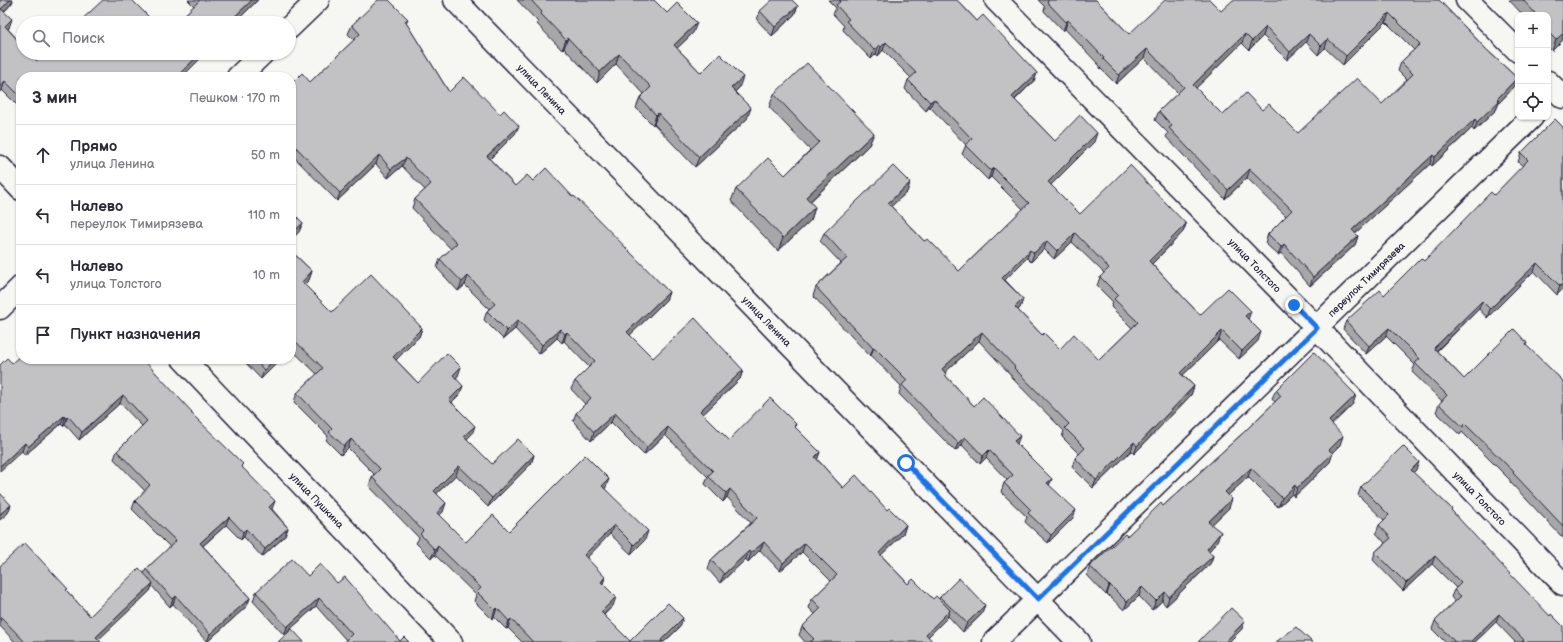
<!DOCTYPE html>
<html lang="ru">
<head>
<meta charset="utf-8">
<style>
	:root { --surface:#fff; --page:#f7f7f7; --text:#2b2b33; --muted:#7c7c81; --line:#e1e1e2 }
	body { margin:0; font-family:"Balsamiq Sans",sans-serif; background:var(--page); color:var(--text) }
	.controls { position:absolute; right:12px; top:12px; display:grid; overflow:hidden; border-radius:8px; box-shadow:0 1px 3px #0004 }
	.controls button { width:36px; height:36px; display:grid; place-items:center; padding:0; border:0; border-bottom:1px solid var(--line); background:var(--surface); color:var(--text); font:20px sans-serif }
	.stop { position:absolute; width:12px; height:12px; margin:-9px; border:3px solid #1a73e8; border-radius:50%; background:#fff }
	.stop.end { background:#1a73e8; border-color:#fff; box-shadow:0 1px 4px #0008 }
	.list { margin:0; padding:0; list-style:none }
	h2 { display:flex; justify-content:space-between; align-items:center; height:52px; margin:0; padding:0 16px; font-size:17px }
	h2 small { font-size:13px; font-weight:400; color:var(--muted) }
	.list li { display:grid; grid-template-columns:26px 1fr auto; gap:12px; align-items:center; box-sizing:border-box; height:60px; padding:0 16px; border-top:1px solid var(--line) }
	.list b { display:block; font-size:15px; white-space:nowrap }
	.list p { margin:0; font-size:13px; white-space:nowrap; color:var(--muted) }
	.list em { font-size:13px; font-style:normal; color:var(--muted) }
	.icon { flex:none; width:22px; height:22px; fill:none; stroke:currentColor; stroke-width:2; stroke-linecap:round; stroke-linejoin:round }
	.map { position:relative; flex:none; width:1563px; height:642px; overflow:hidden }
	.search { position:absolute; background:var(--surface); box-shadow:0 1px 3px #0004; left:16px; top:16px; width:280px; height:44px; display:flex; align-items:center; gap:10px; box-sizing:border-box; padding:0 14px; border-radius:22px; color:var(--muted); font-size:15px }
	.panel { position:absolute; background:var(--surface); box-shadow:0 1px 3px #0004; left:16px; top:72px; width:280px; height:292px; border-radius:16px }
	.map>svg:first-child { display:block }
	.lines { fill:none; stroke-linecap:round; stroke-linejoin:round }
	.street-casing { stroke:#22223b; stroke-width:25 }
	.secondary-casing { stroke:#22223b; stroke-width:25 }
	.street { stroke:#f6f6f2; stroke-width:22 }
	.secondary { stroke:#f6f6f2; stroke-width:22 }
	.wall { fill:#a7a7a9; stroke:#22223b; fill-rule:evenodd }
	.shaded-wall { fill:#888889; stroke:#22223b }
	.building { fill:#c2c2c4; stroke:#22223b; fill-rule:evenodd }
	.route { stroke:#1a73e8; stroke-width:5 }
	.labels { text-anchor:middle; stroke-width:3; stroke-linejoin:round; paint-order:stroke }
	.street-label { font-size:10px; fill:#22223b; stroke:#f6f6f2 }
</style>
</head>
<body>
<div class="map">
<svg width="1563" height="642" viewBox="0 0 1563 642">
	<rect width="100%" height="100%" fill="#f6f6f2"/>
	<filter id="ink" filterUnits="userSpaceOnUse"><feTurbulence type="fractalNoise" baseFrequency=".025" numOctaves="2"/><feDisplacementMap in="SourceGraphic" scale="8" xChannelSelector="R" yChannelSelector="G"/><feConvolveMatrix kernelMatrix="1 2 1 2 8 2 1 2 1" color-interpolation-filters="sRGB"/></filter>
	<g filter="url(#ink)">
		<g class="lines">
			<g class="street-casing">
				<path id="street" d="M996,0l321,328 246,256
					M1467,0l51,51
					M1548,82l15,15
					M0,167l21,22
					M183,359l268,283
					M994,642l538,-525"/>
			</g>
			<g class="secondary-casing">
				<path id="secondary" d="M455,0l624,642
					M289,28l29,-28
					M238,77l25,-24
					M0,308l21,-21"/>
			</g>
			<use href="#street" class="street"/>
			<use href="#secondary" class="secondary"/>
		</g>
		<path class="wall" d="M0,0h13l-1,3 -8,9 5,16 -1,1 29,32 9,-8h159v1l-23,23h-161v32l-19,-19z
			M188,0h70l-24,23h-58l18,-17z
			M517,0h137l13,13 26,20 -16,15 24,25 38,15 -4,4 12,27 -52,48 -41,-43 -1,1 -17,-17 4,-10 4,-4 -28,-30 -19,19 -33,-35 -2,2 -25,-26 1,-2z
			M828,0h129l20,21 60,52 -3,8 -19,19 40,41 39,1 -43,43 29,29 106,10 -3,8 -31,32 48,51 48,4 10,22 -19,18 -20,-19 -36,35 11,11 -3,9 -57,59 -3,-3 -38,37 -21,-21 3,-9 4,-4 -17,-17 2,-6 -53,-54v-2l-32,-34 -34,31 1,2v2l28,30 43,38 35,35 -3,6 24,33 -25,25 -23,-21 2,-5 -26,-25 3,-9 3,-3 -21,-22 -6,6 -18,-19 -7,6 -56,-57 2,-8 -30,-31 -1,1 -57,-60 3,-9 25,-24 -21,-22 4,-8 86,-50 -3,9 -16,14 33,35 35,30 64,-62 -32,-32 -3,3 -26,-26 4,-9 -36,-38 -4,4 -21,-22 3,-9 3,-2 -28,-28 -5,6 -2,-2 -5,5 -28,-29 1,-4 -11,-12 3,-6zM1072,242l32,31 -4,4 -3,9 16,16 -2,5 21,21 -33,32 -39,-11 -18,-14 -24,-25 2,-2 3,-9 -18,-19 22,-22 4,4 13,-13 10,10z
			M1038,0h58l33,34 92,-23 218,-11 48,50 30,28 -3,9 -15,16 -3,7 -22,21 -2,-3 -40,38 -2,-2 -75,69 3,3 -3,9 -45,41 -29,-33 -3,2 -13,-12 3,-9 18,-18 -39,-38 -22,21 -59,-62 2,-4 -13,-13 4,-9 19,-18 -34,-35 -28,26 -16,-16v-2l-35,-37 -2,2 -19,-20 1,-4zM1386,22l28,28 -13,12 -3,9 9,9 -25,24 -84,29 -36,-23 -39,5 -27,-27 46,-45 7,7 14,-14 24,24 19,-18 12,13 7,-7 18,17z
			M1509,0h54v40l-11,11 -4,-4v-32h-25z
			M798,6l-4,9 -22,21 -15,-16 3,-9z
			M408,19l-2,4 43,69 66,42 -25,25 25,27 18,-5 40,16 96,95 -3,8 -36,35 23,23 90,12 -3,9 -37,35 26,26 67,-16 -1,3 25,25 -3,7 26,29 44,22 19,15 -3,9 -22,21 27,29 25,15h6l1,-2 42,17 -19,18 -15,-16 -1,2 -19,19 5,5h-128l-6,-7 3,-8 13,-13 -6,-6 3,-9 19,-18 -29,-29 -22,19 -20,-21 -12,12 -2,-3 -26,24 -12,-14 3,-9 40,-37 -24,-26 -4,5 -18,-18 3,-7 -43,-42 -21,20 -33,-33 -20,19 -18,-20 3,-8 9,-9 -14,-15 4,-8 14,-14 -25,-26 -2,2 -5,-5 -18,16 -24,-25 -12,10 -19,-19 3,-9 2,-2 -24,-24 -7,6 -21,-23 3,-9 11,-10 -39,-41 3,-9 10,-9 -23,-24 -14,12 -12,-14 -39,37 -46,-47v-70l19,-2 44,-42 -6,-6 4,-9z
			M774,94l100,39 -5,12 -59,57 5,5 -4,13 -33,31 -47,-50 5,-12 49,-14 25,-25 -41,-43z
			M1563,127v162l-6,6 -23,-24 -47,47 -8,-9 -42,42 27,28 62,-33 37,35v157l-53,-56v-2l-48,-48 -2,3 -24,-23 3,-8 3,-3 -30,-29 3,-7 -29,-29 -20,18 -23,-25 3,-8 38,-26 40,-34 70,-66 29,-29 -5,-4 3,-9z
			M291,251l21,20 -3,9 -5,5 28,27 90,16 -3,9 -23,23 22,23 40,-7 -2,2 4,16 -8,8 20,32 -5,5 25,25 42,-9 -3,9 -43,43 -32,-32 -19,18 6,19 -4,4 27,26 43,-11 97,-44 -1,2 40,51 -14,14 -21,-20 -24,24 19,19 -2,7 10,22 -9,9 26,26 50,-14 -16,15h-142l-14,-14 -2,1 -12,-12 -2,2 -18,-18 2,-6 -41,-40 -4,3 -15,-15 3,-5 -50,-52 3,-9 2,-3 -26,-26 -7,7 -15,-15 2,-4 -34,-34 3,-9 20,-19 -26,-25z
			M242,359h39l-20,20z
			M12,363l180,49v2l50,54 30,41 16,19 -3,8 -23,21 -18,-20 -3,3 -15,-15 -23,21 47,52 -3,8 -40,36 -34,-38 -3,3 -18,-21 -2,5 -52,48 3,3h-86l-15,-16v-60l67,25 23,25 54,-42 2,-5 24,-22 -38,-38 3,-8 10,-10 -31,-32 3,-8 25,-25 -22,-23 -41,37 -14,-16 -2,2 -2,-2 -36,31 -3,-4z
			M1276,390l77,14 -21,20 8,21 -8,8 -2,9 -36,35 -2,-3 -14,13 -30,-30 -20,18 1,13 -18,17 6,16 -8,10 4,5 -3,8 -44,42 -4,-5 -10,9 -13,-14 -15,14 -17,-16 -1,1 -19,-20 3,-9 73,-60 80,-73 32,-31 -3,-4z
			M1416,470l-3,3 39,36 -1,1 112,132h-48l-19,-20 -21,20h-30l-13,-13 3,-8 20,-19 -4,-5 3,-7 2,-2 -24,-24 -29,27 -30,-31 2,-8 10,-9 -9,-10 3,-8 5,-5 -26,-25 3,-8z
			M308,576l29,7 63,58 -54,-1 -30,-34 -32,29 -31,-34 3,-9z"/>
		<path class="shaded-wall" d="M10,0h3l-1,3 -12,13 1,-7z
			M252,0h6l-24,23h-6z
			M798,6l-4,9 -22,21 3,-9z
			M1389,13l-3,9 -43,43 3,-9z
			M12,19l-3,9 -7,7 3,-9z
			M1068,20l-3,9 -2,2 3,-9z
			M697,23l-4,10 -23,22 4,-10z
			M1266,27l-3,9 -14,14 3,-9z
			M1563,33v7l-11,11 4,-11z
			M1245,34l-3,9 -52,51 3,-9z
			M1309,34l-3,8 -19,18 3,-8z
			M568,38l-4,10 -2,2 4,-10z
			M1328,39l-3,9 -7,7 3,-9z
			M886,42l-3,8 -5,6 3,-9z
			M879,45l-3,9 -5,5 3,-9z
			M1147,49l-3,9 -28,26 3,-9z
			M201,53h4v1l-23,23h-6z
			M619,54l-3,10 -19,19 3,-11z
			M1037,73l-3,8 -25,24 3,-8z
			M743,77l-4,11 -11,10 3,-10z
			M1517,78l-3,9 -15,16 -3,7 -22,21 3,-9 20,-23z
			M5,81l-3,9 -2,2v-6z
			M934,99l-4,8 -4,4 4,-9z
			M751,108l-4,11 -52,48 4,-10z
			M658,113l-4,11 -1,1 3,-10z
			M1475,119l-3,9 -40,38 3,-9z
			M519,126l-4,8 -31,31 3,-9z
			M874,133l-5,12 -68,65 5,-13z
			M1097,133l-3,9 -49,49 3,-9z
			M379,155l-3,9 -39,37 3,-8z
			M1433,155l-3,9 -81,75 3,-9z
			M406,158l-4,8 -14,12 3,-9z
			M994,168l-3,9 -3,3 3,-9z
			M1250,169l-3,9 -22,21 3,-9z
			M910,183l-3,9 -22,20 3,-9z
			M815,207l-4,13 -33,31 5,-13z
			M303,223l-4,9 -8,8v-6z
			M1186,224l-3,8 -37,38 3,-9z
			M1075,233l-3,9 -18,17 3,-8z
			M1358,236l-3,9 -45,41 3,-9z
			M1047,241l-3,8 -13,13 3,-9z
			M1284,244l-3,9 -3,2 3,-8z
			M1030,250l-3,8 -28,28 3,-8z
			M1537,263l-3,8 -47,47 3,-9z
			M312,271l-3,9 -11,10 4,-8z
			M468,276l-3,9 -7,6 4,-9z
			M1563,283v6l-6,6 3,-9z
			M669,292l-3,8 -42,41 3,-9z
			M1023,299l-3,9 -8,7 3,-8z
			M1482,301l-3,8 -48,47 3,-8z
			M1251,311l-3,9 -3,-4z
			M518,320l-3,9 -12,10 4,-8z
			M422,328l-3,9 -29,29 3,-9z
			M1389,328l-3,8 -20,18 3,-8z
			M560,329l-3,9 -18,16 3,-9z
			M1222,331l-3,9 -42,41 3,-8z
			M567,332l-3,9 -2,2 3,-9z
			M982,332l-3,9 -40,37 3,-9z
			M1261,332l-3,9 -19,18 3,-8z
			M294,340l-3,9v-5z
			M874,347l-3,8 -1,1 3,-8z
			M275,359h6l-20,20 3,-9z
			M461,367l-3,9 -8,8 3,-9z
			M743,370l-3,9 -43,41 3,-9z
			M463,386l-3,8 -14,14 3,-8z
			M1194,386l-3,9 -57,59 3,-8z
			M123,395l-3,8 -41,37 3,-8z
			M1356,395l-3,9 -27,26 3,-9z
			M615,413l-4,9 -20,19 3,-9z
			M64,416l-3,8 -36,31 3,-8z
			M68,416l-3,8 -2,2 2,-8z
			M475,426l-3,8 -11,11 3,-9z
			M668,427l-3,8 -21,20 3,-8z
			M1020,436l-3,8 -3,-3z
			M1343,436l-3,9 -14,14 3,-9z
			M965,437l-3,8 -7,6 3,-8z
			M351,439l-3,9 -7,7 3,-9z
			M1134,442l-3,9 -38,37 3,-8z
			M25,443l-3,8 -22,20v-5z
			M989,450l-3,8 -6,6 3,-8z
			M820,452l-3,9 -2,-4z
			M1333,453l-3,9 -36,35 3,-9z
			M534,455l-3,9 -43,43 4,-9z
			M1419,462l-3,8 -8,8 3,-8z
			M459,466l-3,9 -25,24 3,-8z
			M1251,468l-3,9 -26,24 3,-9z
			M609,479l-3,8 -7,7 3,-8z
			M1052,479l-4,8 -1,-4z
			M1295,485l-3,9 -14,13 4,-9z
			M730,489l-3,8 -4,5 3,-9z
			M1232,499l-3,9 -24,23 3,-9z
			M275,501l-3,8 -6,6 3,-8z
			M446,503l-3,9 -10,9 4,-8z
			M11,505l-3,8 -8,7v-6z
			M1076,510l-3,8 -25,25 3,-8z
			M229,517l-3,8 -29,26 3,-8z
			M614,525l-4,9 -29,30 3,-9z
			M906,525l-3,9 -28,27 4,-8z
			M288,528l-3,8 -23,21 3,-8z
			M246,529l-2,8 -3,3 2,-8z
			M648,531l-3,9 -14,14 3,-9z
			M1221,532l-4,9 -13,17 3,-9z
			M764,542l-4,8 -12,12 3,-9z
			M805,543l-3,9 -22,19 3,-8z
			M438,546l-3,9 -4,3 4,-8z
			M749,551l-3,8 -26,24 4,-9z
			M1213,556l-3,8 -44,42 3,-9z
			M1435,556l-3,8 -29,27 3,-8z
			M605,577l-3,9 -1,-4z
			M153,583l-3,8 -54,51v-5z
			M1110,585l-3,9 -1,1 3,-9z
			M1142,587l-3,9 -15,14 3,-8z
			M1165,592l-3,9 -10,9 4,-9z
			M176,596l-3,8 -3,3 3,-8z
			M616,597l-3,9 -15,14 3,-8z
			M250,598l-3,8 -40,36 3,-8z
			M319,598l-3,8 -32,29 3,-8z
			M985,605l-3,9 -19,18 4,-9z
			M497,608l-3,9 -2,2 3,-9z
			M950,610l-3,8 -24,24 3,-8z
			M1499,614l-3,8 -21,20h-5z
			M683,618l-3,9 -16,15h-4l1,-2z
			M511,619l-3,9 -2,1 3,-8z
			M1245,621l-3,8 -13,13h-4z"/>
		<path class="building" d="M0,0h10l-9,9 11,10 -7,7 18,20v7h7l7,8 9,-8h155l-25,24h-155v20l-16,-16 -5,5z
			M103,0h29l23,23h-77z
			M200,0h52l-24,23h-52z
			M378,0h11l19,19 -3,2 44,71 15,-15 36,37 4,-4 15,16 -32,30 28,30 12,-11 6,6 13,-13 27,29 1,-1 18,17 77,79 -42,40 26,26 42,-40 48,52 -43,41 29,29 41,-42 26,26 -2,2 26,26 -5,5 28,31 13,-13 31,35 2,-2 17,17 -27,28 29,31 5,-5 20,20 3,-3 14,14 -24,24 7,8h-123l4,-3 -12,-12 19,-19 -9,-9 25,-24 -32,-32 -22,20 -19,-21 -13,11 -2,-2 -25,23 -13,-14 46,-42 -27,-29 -4,4 -18,-17 5,-5 -45,-44 -21,20 -32,-34 -21,19 -18,-19 15,-15 -16,-17 20,-20 -28,-29 -2,2 -5,-5 -18,16 -24,-25 -11,11 -20,-20 8,-7 -27,-28 -6,6 -22,-23 17,-16 -42,-44 16,-15 -25,-26 -15,11 -12,-14 -39,38 -48,-50 -1,1v-60l11,-11 8,9 50,-48 -8,-9z
			M531,0h123l13,13 10,-10 20,20 -23,22 27,28 19,-19 23,23 -12,11 20,20 -52,49 -41,-44 -2,2 -16,-17 11,-11 -32,-33 -19,18 -32,-34 -2,2 -25,-26 1,-2z
			M772,0h20l6,6 -23,21 -15,-16z
			M839,0h118l20,21 6,-6 54,58 -25,24 43,44 25,-26 17,18 -49,49 32,32 50,-49 56,59 -37,37 51,54 28,-27 23,23 -6,5 16,16 -19,19 -20,-20 -42,42 14,13 -57,60 -3,-4 -38,38 -21,-22 10,-10 -20,-20 4,-4 -55,-56 1,-1 -33,-35 -40,37 4,5 -1,1 29,31 9,-9 37,39 -6,5 38,38 -5,4 29,27 -25,25 -23,-22 3,-3 -27,-27 9,-8 -24,-25 -6,6 -18,-19 -7,6 -56,-58 5,-5 -33,-33 -1,1 -57,-61 31,-29 -23,-25 69,-67 17,17 -22,20 36,38 4,-2 31,32 70,-68 -35,-35 -3,3 -26,-26 7,-6 -38,-40 -4,3 -22,-22 8,-7 -30,-31 -5,5 -2,-2 -5,5 -28,-29 3,-2 -13,-14 5,-4zM1075,233l34,35 -9,9 18,18 -4,4 24,23 -39,38 -25,-26 -14,15 -16,-16 -2,2 -27,-28 8,-8 -21,-21 28,-28 4,3 13,-12 10,10z
			M1049,0h47l33,34 36,-34h45l11,11 12,-11h206l48,50 30,28 -20,21 2,2 -22,21 -2,-3 -40,38 -2,-2 -81,75 6,6 -45,41 -29,-33 -3,3 -13,-13 24,-24 -42,-41 -22,21 -59,-62 3,-2 -13,-15 25,-24 -37,-38 -28,26 -16,-16 1,-1 -36,-38 -2,2 -19,-20zM1389,13l31,31 -19,18 12,12 -31,30 -25,-26 -59,55 -29,-29 -7,6 -16,-17 -23,22 -30,-30 52,-51 7,7 14,-14 24,25 19,-18 12,12 7,-7 18,17z
			M1523,0h40v33l-7,7 -8,-8v-17h-14l1,-2z
			M807,63l67,70 -68,64 9,10 -32,31 -47,-49 32,-31 17,17 34,-33 -45,-48z
			M1555,119l8,8v156l-3,3 -23,-23 -47,46 -8,-8 -48,47 30,31 50,-50 13,14 -1,2 37,36v11l-1,1 1,1v132l-50,-53 1,-1 -49,-48 -2,3 -24,-23 8,-9 -32,-32 5,-4 -31,-31 -20,18 -23,-25 34,-31 4,5 37,-37 3,3 67,-69 3,3 34,-35 -7,-7z
			M291,211l12,12 -12,11z
			M291,251l21,20 -10,11 30,30 39,-38 51,54 -29,29 25,26 29,-30 14,14 -8,8 10,11 -14,14 26,26 -11,10 28,28 26,-25 16,16 -42,43 -33,-32 -25,25 12,12 -9,10 29,29 27,-27 16,16 76,-76 24,24 -7,7 46,45 -14,14 -20,-20 -30,30 21,22 -4,5 15,15 -15,15 29,29 38,-38 15,15 -22,22 1,2h-129l-22,-23 -2,2 -12,-13 -2,2 -18,-18 4,-4 -43,-42 -3,4 -15,-16 3,-3 -51,-54 8,-8 -29,-30 -7,7 -15,-14 3,-3 -35,-36 26,-25 -29,-28 -3,4z
			M1314,352l42,43 -27,26 14,15 -14,14 4,3 -36,35 -2,-3 -13,13 -31,-30 -26,24 7,7 -24,23 13,10 -14,17 6,7 -44,41 -4,-5 -9,9 -14,-14 -15,15 -17,-17 -1,1 -19,-20 35,-32 2,2 34,-33 2,3 80,-73 38,-37 -5,-6z
			M21,355v4h122l49,53 -1,1 52,51 -2,2 34,35 -6,6 19,21 -23,21 -19,-20 -3,3 -14,-15 -29,26 50,55 -40,36 -34,-38 -3,3 -27,-30 30,-28 -41,-40 15,-16 -33,-34 30,-30 -24,-26 -41,37 -14,-16 -3,2 -1,-2 -36,31 -3,-4 -25,23v-101l7,-7 5,5z
			M254,359h21l-11,11z
			M1403,446l16,16 -8,8 41,39 -1,1 59,64 40,42 1,-2 12,12v16h-41l2,-2 -25,-26 -29,28h-15l-20,-21 26,-25 -7,-6 7,-7 -26,-27 -29,27 -31,-31 16,-14 -12,-13 10,-10 -28,-28z
			M0,493l11,12 -11,9z
			M25,543l43,46 -2,1 24,26 49,-48 14,15 -57,54 5,5h-76l-23,-24 -2,2v-54z
			M292,559l16,17 12,-12 17,19 8,-6 55,64 4,-4 5,5h-65l8,-8 -33,-36 -32,29 -31,-35z
			M959,578l26,27 -18,18 -27,-26z
			M1231,608l14,13 -20,21h-27z
			M1296,627l16,15h-36z
			M292,629l12,13h-26z"/>
	</g>
	<g class="lines" filter="url(#ink)">
		<path class="route" d="M906,463l132,136 279,-271 -23,-23"/>
	</g>
	<g class="labels">
		<g class="street-label">
			<text transform="translate(542 89) rotate(46)" y="4">улица Ленина</text>
			<text transform="translate(1255 265) rotate(46)" y="4">улица Толстого</text>
			<text transform="translate(1366 279) rotate(-44)" y="4">переулок Тимирязева</text>
			<text transform="translate(767 321) rotate(46)" y="4">улица Ленина</text>
			<text transform="translate(1480 498) rotate(46)" y="4">улица Толстого</text>
			<text transform="translate(317 500) rotate(46)" y="4">улица Пушкина</text>
		</g>
	</g>
</svg>
<div class="controls">
<button>+</button>
<button>−</button>
<button><svg class="icon" aria-label="locate" viewBox="0 0 24 24"><circle cx="12" cy="12" r="6"/><path d="M12 2v4M12 18v4M2 12h4M18 12h4"/></svg></button>
</div>
<div class="stop" style="left:906px;top:463px"></div>
<div class="stop end" style="left:1294px;top:305px"></div>
<div class="search"><svg class="icon" aria-label="search" viewBox="0 0 24 24"><circle cx="10" cy="10" r="6"/><path d="M15 15l6 6"/></svg>Поиск</div>
<section class="panel">
<h2>3 мин<small>Пешком · 170 m</small></h2>
<ul class="list">
<li><svg class="icon" aria-label="ahead" viewBox="0 0 24 24"><path d="M12 20V5M6 11l6-6 6 6"/></svg><div><b>Прямо</b><p>улица Ленина</p></div><em>50 m</em></li>
<li><svg class="icon" aria-label="left" viewBox="0 0 24 24"><path d="M17 20v-9H6M10 6l-5 5 5 5"/></svg><div><b>Налево</b><p>переулок Тимирязева</p></div><em>110 m</em></li>
<li><svg class="icon" aria-label="left" viewBox="0 0 24 24"><path d="M17 20v-9H6M10 6l-5 5 5 5"/></svg><div><b>Налево</b><p>улица Толстого</p></div><em>10 m</em></li>
<li><svg class="icon" aria-label="arrive" viewBox="0 0 24 24"><path d="M6 21V4h12l-3 4 3 4H6"/></svg><div><b>Пункт назначения</b></div></li>
</ul>
</section>
</div>
</body>
</html>
